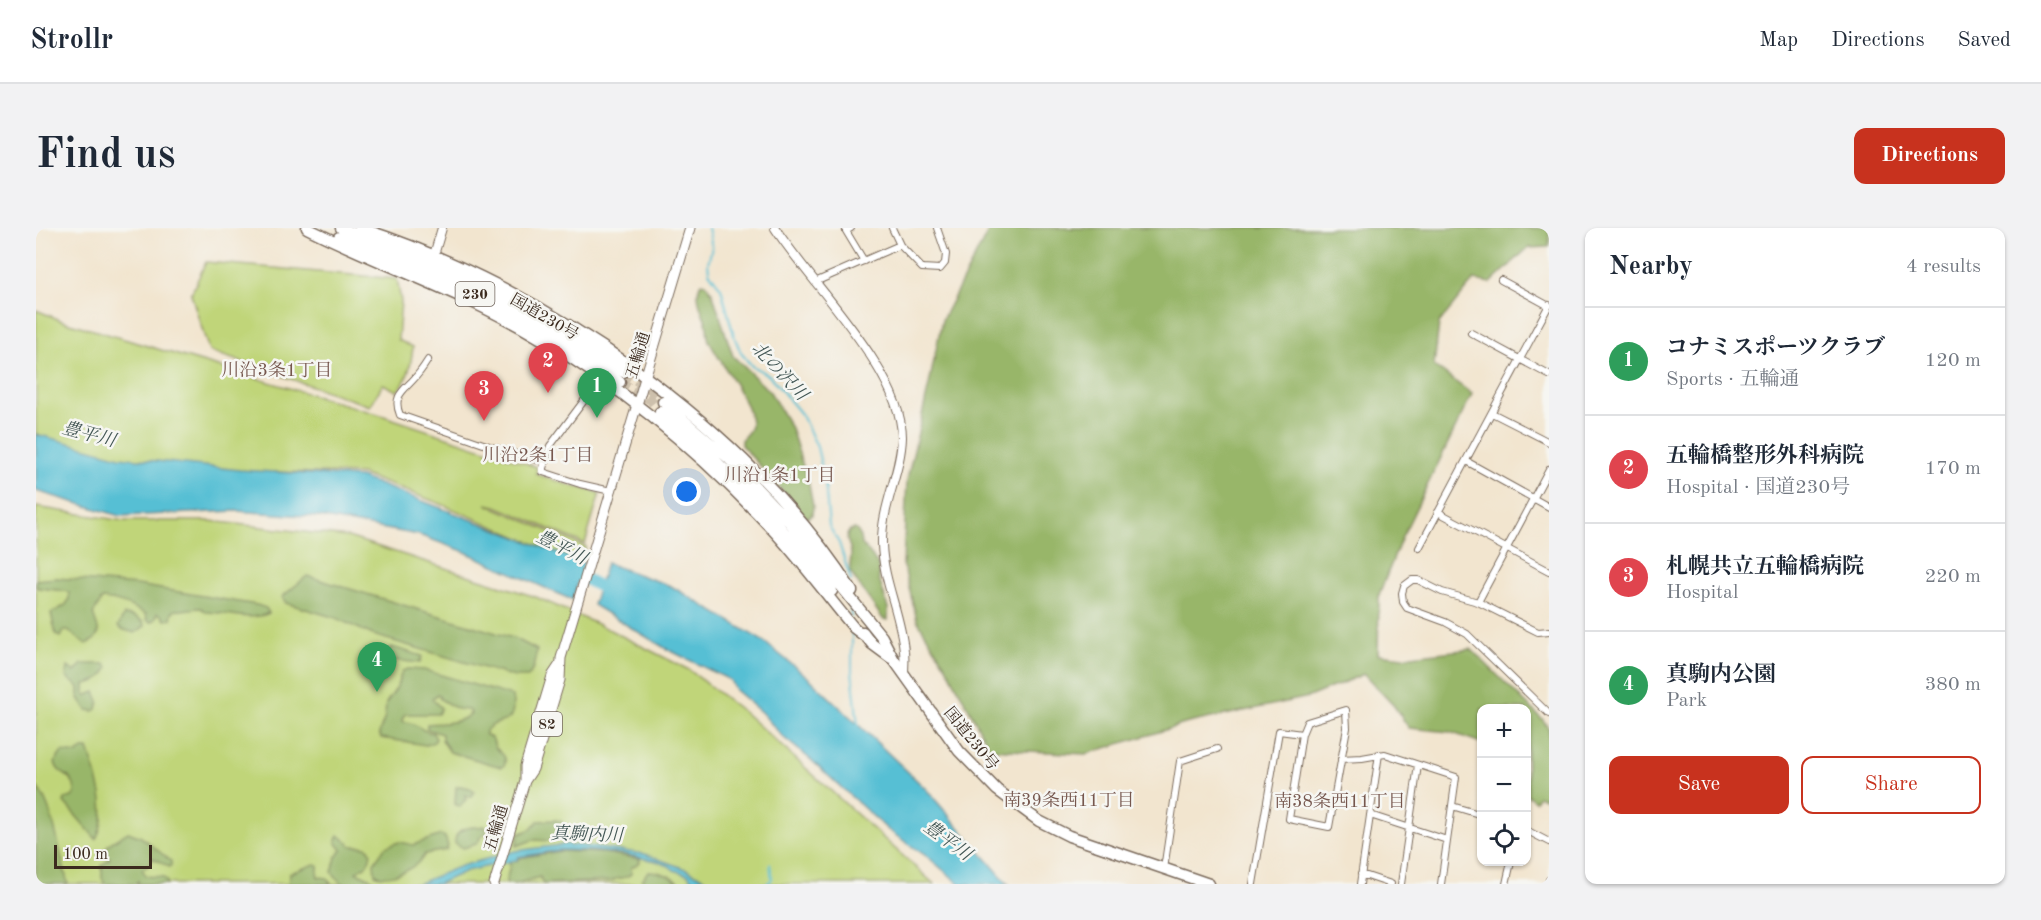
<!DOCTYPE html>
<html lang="en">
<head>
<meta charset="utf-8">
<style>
	:root { --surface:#fff; --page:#f2f2f3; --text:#1f2937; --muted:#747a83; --line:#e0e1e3; --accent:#c8321e }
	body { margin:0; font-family:"Old Standard TT","Noto Serif JP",serif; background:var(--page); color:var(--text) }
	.controls { position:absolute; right:18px; bottom:18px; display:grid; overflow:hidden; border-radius:12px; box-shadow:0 2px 4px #0004 }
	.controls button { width:54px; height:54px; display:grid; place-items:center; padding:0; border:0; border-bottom:2px solid var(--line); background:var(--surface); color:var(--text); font:30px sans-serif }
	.scale { position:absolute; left:18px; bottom:15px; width:98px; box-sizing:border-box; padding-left:6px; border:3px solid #3b2a1e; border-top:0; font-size:16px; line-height:21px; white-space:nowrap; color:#3b2a1e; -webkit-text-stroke:4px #f6f6f2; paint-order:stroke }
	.you { position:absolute; left:651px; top:264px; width:21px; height:21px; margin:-15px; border:4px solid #fff; border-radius:50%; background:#1a73e8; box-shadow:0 0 0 9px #1a73e833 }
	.badge { display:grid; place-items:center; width:39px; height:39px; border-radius:50%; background:var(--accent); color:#fff; font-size:20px; font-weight:700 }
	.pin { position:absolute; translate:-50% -50px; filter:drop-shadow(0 2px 3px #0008) }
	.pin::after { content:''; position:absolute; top:32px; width:21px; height:18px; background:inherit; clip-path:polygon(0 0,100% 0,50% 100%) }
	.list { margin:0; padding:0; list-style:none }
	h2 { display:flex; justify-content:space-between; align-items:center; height:78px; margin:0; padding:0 24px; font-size:26px }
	h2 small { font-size:20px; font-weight:400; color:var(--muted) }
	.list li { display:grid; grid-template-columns:39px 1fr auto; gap:18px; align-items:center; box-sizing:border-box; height:108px; padding:0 24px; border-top:2px solid var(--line) }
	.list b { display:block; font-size:22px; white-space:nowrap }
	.list p { margin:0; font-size:20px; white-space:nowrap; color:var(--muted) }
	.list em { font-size:20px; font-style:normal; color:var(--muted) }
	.actions { display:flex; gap:12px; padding:18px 24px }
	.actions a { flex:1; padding:14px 0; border:2px solid var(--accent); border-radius:12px; text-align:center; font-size:21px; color:var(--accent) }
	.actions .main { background:var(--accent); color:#fff }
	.icon { flex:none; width:33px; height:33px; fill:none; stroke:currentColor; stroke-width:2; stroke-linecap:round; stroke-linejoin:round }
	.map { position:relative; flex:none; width:1513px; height:656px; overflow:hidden; border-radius:12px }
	header { display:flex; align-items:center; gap:36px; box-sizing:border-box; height:84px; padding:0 30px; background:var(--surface); border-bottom:2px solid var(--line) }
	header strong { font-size:28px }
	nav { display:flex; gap:33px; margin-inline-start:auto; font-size:21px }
	.intro { display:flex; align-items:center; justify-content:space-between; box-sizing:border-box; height:144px; padding:0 36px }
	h1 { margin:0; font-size:42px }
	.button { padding:15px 27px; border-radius:12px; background:var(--accent); color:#fff; font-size:21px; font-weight:700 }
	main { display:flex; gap:36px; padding:0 36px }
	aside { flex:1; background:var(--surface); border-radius:12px; box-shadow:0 2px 4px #0004 }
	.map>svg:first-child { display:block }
	.green { fill:#c0d579; stroke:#7e804c; stroke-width:1.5 }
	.forest { fill:#98b669; stroke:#6a7044; stroke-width:1.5 }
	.water { fill:#57bfd4; stroke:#497479; stroke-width:1.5 }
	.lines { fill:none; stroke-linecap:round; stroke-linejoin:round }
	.stream { stroke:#57bfd4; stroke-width:2 }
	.river { stroke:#57bfd4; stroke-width:12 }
	.trunk-tunnel { stroke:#cdc0ac; stroke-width:10; stroke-dasharray:10 5; stroke-linecap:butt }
	.minor-casing { stroke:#7b6b5c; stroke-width:8 }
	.tertiary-casing { stroke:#7b6b5c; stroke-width:10 }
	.primary-casing { stroke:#7b6b5c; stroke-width:11 }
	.trunk-casing { stroke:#7b6b5c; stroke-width:13 }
	.minor { stroke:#fff; stroke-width:6 }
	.tertiary { stroke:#fff; stroke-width:8 }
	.primary { stroke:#fff; stroke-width:9 }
	.trunk { stroke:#fff; stroke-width:10 }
	.labels { text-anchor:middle; stroke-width:5; stroke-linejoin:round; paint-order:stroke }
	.shield { fill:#f6f6f2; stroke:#73675e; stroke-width:1.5 }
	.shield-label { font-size:15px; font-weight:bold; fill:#3b2a1e }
	.street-label { font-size:16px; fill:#3b2a1e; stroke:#f6f6f2 }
	.neighbourhood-label { font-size:18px; fill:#76574e; stroke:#f6f6f2 }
	.water-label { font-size:18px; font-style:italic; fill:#435755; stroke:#f6f6f2 }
</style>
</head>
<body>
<header>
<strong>Strollr</strong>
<nav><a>Map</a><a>Directions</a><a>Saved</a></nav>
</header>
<div class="intro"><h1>Find us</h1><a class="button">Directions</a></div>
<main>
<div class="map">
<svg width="1513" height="656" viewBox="0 0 1513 656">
	<rect width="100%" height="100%" fill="#f6f6f2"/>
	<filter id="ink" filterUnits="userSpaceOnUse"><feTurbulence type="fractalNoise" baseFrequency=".0167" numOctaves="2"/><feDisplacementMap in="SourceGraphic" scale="12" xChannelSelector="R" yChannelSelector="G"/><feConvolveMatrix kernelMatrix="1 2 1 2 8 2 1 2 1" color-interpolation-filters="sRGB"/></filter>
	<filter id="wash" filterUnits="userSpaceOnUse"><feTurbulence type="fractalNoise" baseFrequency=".008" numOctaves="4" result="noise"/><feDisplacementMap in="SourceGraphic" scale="24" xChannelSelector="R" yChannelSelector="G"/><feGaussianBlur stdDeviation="1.35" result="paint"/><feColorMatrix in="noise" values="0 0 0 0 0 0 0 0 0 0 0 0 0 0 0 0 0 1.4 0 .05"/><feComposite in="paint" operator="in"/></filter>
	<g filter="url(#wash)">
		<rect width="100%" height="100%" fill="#f2e5cf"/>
		<path class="green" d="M170,34l191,17 4,22 -3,39 15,7c-2,15 -4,34 -16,44l-14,-7 -13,22 -161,-55 -18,-57z
			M0,82l27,11 321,95 153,51 -1,7 36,12 28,7 -15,51 -89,-38 -10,-2 100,43 -6,16 -139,-59 -80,-30 -82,-2 -71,9 -172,-30z
			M0,279l88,14h86l138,16 188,60 72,32 81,41 57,44 188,170h-898z"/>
		<path class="forest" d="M954,0h559v19l-21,1 -37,35 -17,-3 -35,43 -5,43 38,28 -70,143 -23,58 -1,59 25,3 68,-8 72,71 6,9v70l-11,-3 -3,5 -8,-6 -1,-86h-44l-1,34 -31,-11 -41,-4 -15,-22 -30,-32 -55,23 -121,26 -102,31 -96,-5 -43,-81 -30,-48 -14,-56 4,-84 22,-95 13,-65z
			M665,55l5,1 6,8 21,64 37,36 21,36 18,57 4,21 -1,9 -5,3 -66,-73v-5c4,-5 10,-9 10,-15 1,-21 -32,-64 -42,-84 -3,-7 0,-13 -4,-22 -4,-11 -11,-25 -4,-36z
			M819,301l4,4 2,10 17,21 1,15 9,29v12l-5,-1 -33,-47c-1,-7 1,-10 1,-17 1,-11 -9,-15 -1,-25z
			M271,348l209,63 21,11 -4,19 -5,8h-13l-142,-42 -37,-17 -50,-15 -4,-6z
			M21,350l80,7 120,20 9,3 3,5c-19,9 -43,-1 -63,-1l-5,-4c-9,0 -17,3 -26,2l-3,3 -1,6 -6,1 -3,-5 -5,-2 -1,6 -5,3 -4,-2 -1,-6c-16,-8 -26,-14 -44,-15l-9,15 6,18 -5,8 -8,4 -18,-13h-4l-3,6 -5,-2 -5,-22c10,-6 19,-6 18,-20l-4,-2 -26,-3 -3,-2v-6z
			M88,387c8,0 19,4 21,11l-10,7 -14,-4 -3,-3z
			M356,419l30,9 -2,7 -27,-3 -5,-10z
			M46,436h24l2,3c-3,10 -14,16 -23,17v12l10,-4 4,9 -2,8 -3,2 -7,-1 -8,-12v-11l-13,-10 2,-10 7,5z
			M371,441l17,1 88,26c6,35 -16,19 -27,36v2l7,4c2,3 2,6 3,9 6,7 13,8 9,19l-3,1 -51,-15 -8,-12v-6l-15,-5v-5c12,-1 36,0 44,-11l-2,-3 -12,-1 -17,-10 -1,-4 -2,-1 -5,5 9,9 -3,6h-32l-2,1 -2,5 2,2c13,0 17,10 29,11l3,6 -2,3 -8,3 -45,-7 -2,-5 6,-16 1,-14 10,-14 6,-18z
			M47,521h5c9,28 23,62 8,90l-32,-37 1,-3 7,-2 3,-3c0,-23 -17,-16 -20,-32l7,-10 15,2z
			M0,558c18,19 24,72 32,98h-32z
			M424,558l10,2 4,4 -2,5h-3l-4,-2 1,4 -6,8 -5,-3 1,-17z
			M519,592l6,1 2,7 -6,10 -4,3 -20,-1 -17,6 3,-12 12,-5 7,-8z
			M449,598l2,7 -6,4 -5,7 -13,4 -8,-5c0,-18 16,-15 30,-17z
			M92,604l13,5 30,24v5l-2,1 -16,-9 -6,9 -5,2 4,7c9,2 18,-3 22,8h-29l-1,-3 -3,3h-30l-3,-6v-13l8,-7 -5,-3 -1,-5 6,-7z
			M303,607l13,11c8,0 22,-1 18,11 0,3 -3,8 -5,9 -3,2 -6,4 -9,6l16,7 3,5h-33l-10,-12 4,-15 6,-7 -6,-8z
			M405,607l4,2 3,9 -2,4 -21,4c-7,14 -36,27 -50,20l-1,-11 11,-16 14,-5 14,3z
			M524,623l45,2 35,6v3l-9,6v6c-6,6 -13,2 -19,7l-69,3 -3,-7 -25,7h-7l-2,-2 5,-21h6l2,-3z
			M279,636l3,1c1,5 -2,8 0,12l9,1 4,6h-43l2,-11z
			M612,643c11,0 25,5 32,13h-36l-2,-4z"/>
		<path class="water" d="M0,206l84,23 120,13 120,7 224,86 -12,37 -109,-49 -44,-16 -100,-18 -82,-6 -117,5 -84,-25z
			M570,335l65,23 92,55 47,38 116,110 82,95h-48l-31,-26 -41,-28 -78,-71 -27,-22 -21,-24 -27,-23 -5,-10 -65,-32 -72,-43z
			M533,616l1,2 8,-1 67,9 43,16 26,14h-11l-13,-6 -1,-3 -15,-5 -5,-4 -13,-5 -33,-7 -30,-3 -33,-1 -42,7 -1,3 -51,11 -28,13h-21l44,-18 54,-15z"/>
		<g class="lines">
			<path class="stream" d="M672,0l4,19 -4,16 1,9 12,16 13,48 7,17 11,13 17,9 33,40 15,32 8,35 4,44 10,17 12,38
				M815,377v12
				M816,404v39l6,54
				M731,656l5,-5 -2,-15"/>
			<path class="river" d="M538,345l38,20"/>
		</g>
	</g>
	<g filter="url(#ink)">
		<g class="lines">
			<path class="trunk-tunnel" d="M587,144l37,23 3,7
				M584,154l31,18 9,12"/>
			<g class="minor-casing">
				<path id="minor" d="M815,0l-5,3 18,30
					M856,0l8,17
					M1465,52l48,26
					M779,54l85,-37 22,23 18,1 5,-6 1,-9 -9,-26
					M1435,105l78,42
					M392,132c-5,8 -10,15 -16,21 -11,11 -19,17 -12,34l92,32 53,15
					M565,150l-51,68 -7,22v4l37,12 31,7
					M1456,185l57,29
					M1430,233l83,46
					M1402,284l111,59
					M1383,320l130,-243
					M1442,374l71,-133
					M1513,403l-11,1 -60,-30 -36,-10 -24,-12h-6l-8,6 -2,7 1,9 4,6 38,14 22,12 82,80
					M1310,482l1,18 -18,99 -40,-8 13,-85 5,-12z
					M1305,531l21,-1 23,-4 71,23 -15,107
					M1416,578l30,9
					M1334,587l77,25
					M1490,602l23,12
					M1128,641l16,-108 37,-12
					M1325,646l30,10
					M1217,656l26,-153 23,3
					M1324,656l19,-130
					M1365,656l17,-119
					M1470,656l5,-22
					M1512,656l1,-4"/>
			</g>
			<g class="tertiary-casing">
				<path id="tertiary" d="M739,0c35,55 127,143 127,209 -1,36 -21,70 -20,107 1,37 19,71 22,107 1,8 0,16 0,23
					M398,27l8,-27"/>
			</g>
			<g class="primary-casing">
				<path id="primary" d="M489,553l8,-12 27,-89 1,-22 129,-430
					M458,656l31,-103v-15l27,-90 8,-12"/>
			</g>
			<g class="trunk-casing">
				<path id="trunk" d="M271,0c76,38 158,65 231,109 87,52 165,118 235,193 29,31 54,66 81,98l12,9
					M305,0c50,20 100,39 148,63 47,23 91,51 134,81
					M324,0c184,59 388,199 492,363
					M303,9c46,19 94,37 139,59 50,24 97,54 142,86
					M627,174l66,57 61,64 92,114 12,23 65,91 38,39 42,31 30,15 140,48
					M624,184c65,53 122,112 172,179
					M827,404l9,12 19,14"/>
			</g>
			<use href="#minor" class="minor"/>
			<use href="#tertiary" class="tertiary"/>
			<use href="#primary" class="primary"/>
			<use href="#trunk" class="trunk"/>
		</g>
	</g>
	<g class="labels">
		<g class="shield">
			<rect x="419.5" y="54" width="39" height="24" rx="4.5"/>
			<rect x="496" y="484" width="30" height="24" rx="4.5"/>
		</g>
		<g class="shield-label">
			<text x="439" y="71">230</text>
			<text x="511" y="501">82</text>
		</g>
		<g class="street-label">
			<text transform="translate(509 88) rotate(30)" y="6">国道230号</text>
			<text transform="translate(601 127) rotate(-73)" y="6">五輪通</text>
			<text transform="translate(936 510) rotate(51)" y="6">国道230号</text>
			<text transform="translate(459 600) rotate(-74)" y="6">五輪通</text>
		</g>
		<g class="neighbourhood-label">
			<text x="241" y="148">川沿3条1丁目</text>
			<text x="502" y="233">川沿2条1丁目</text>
			<text x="744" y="253">川沿1条1丁目</text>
			<text x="1033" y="578">南39条西11丁目</text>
			<text x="1304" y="579">南38条西11丁目</text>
		</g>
		<g class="water-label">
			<text transform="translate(744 143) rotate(47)" y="6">北の沢川</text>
			<text transform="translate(53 206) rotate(15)" y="6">豊平川</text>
			<text transform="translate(526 319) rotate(27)" y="6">豊平川</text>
			<text transform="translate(551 606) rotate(2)" y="6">真駒内川</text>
			<text transform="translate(912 612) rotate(36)" y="6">豊平川</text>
		</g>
	</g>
</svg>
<div class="controls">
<button>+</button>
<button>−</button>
<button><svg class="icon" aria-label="locate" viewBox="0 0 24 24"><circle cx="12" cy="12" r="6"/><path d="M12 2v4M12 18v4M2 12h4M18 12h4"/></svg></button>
</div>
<div class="scale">100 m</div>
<div class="you"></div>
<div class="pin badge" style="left:561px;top:190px;background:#2e9e5b">1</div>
<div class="pin badge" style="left:512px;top:165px;background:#e0444e">2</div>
<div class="pin badge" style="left:448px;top:193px;background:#e0444e">3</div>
<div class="pin badge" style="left:341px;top:464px;background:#2e9e5b">4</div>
</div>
<aside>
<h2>Nearby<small>4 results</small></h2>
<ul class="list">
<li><span class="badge" style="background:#2e9e5b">1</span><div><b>コナミスポーツクラブ</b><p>Sports · 五輪通</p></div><em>120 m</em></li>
<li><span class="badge" style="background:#e0444e">2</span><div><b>五輪橋整形外科病院</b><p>Hospital · 国道230号</p></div><em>170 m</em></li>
<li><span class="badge" style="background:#e0444e">3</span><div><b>札幌共立五輪橋病院</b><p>Hospital</p></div><em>220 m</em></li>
<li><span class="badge" style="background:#2e9e5b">4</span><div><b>真駒内公園</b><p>Park</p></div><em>380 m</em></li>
</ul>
<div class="actions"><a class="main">Save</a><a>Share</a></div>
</aside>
</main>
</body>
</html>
